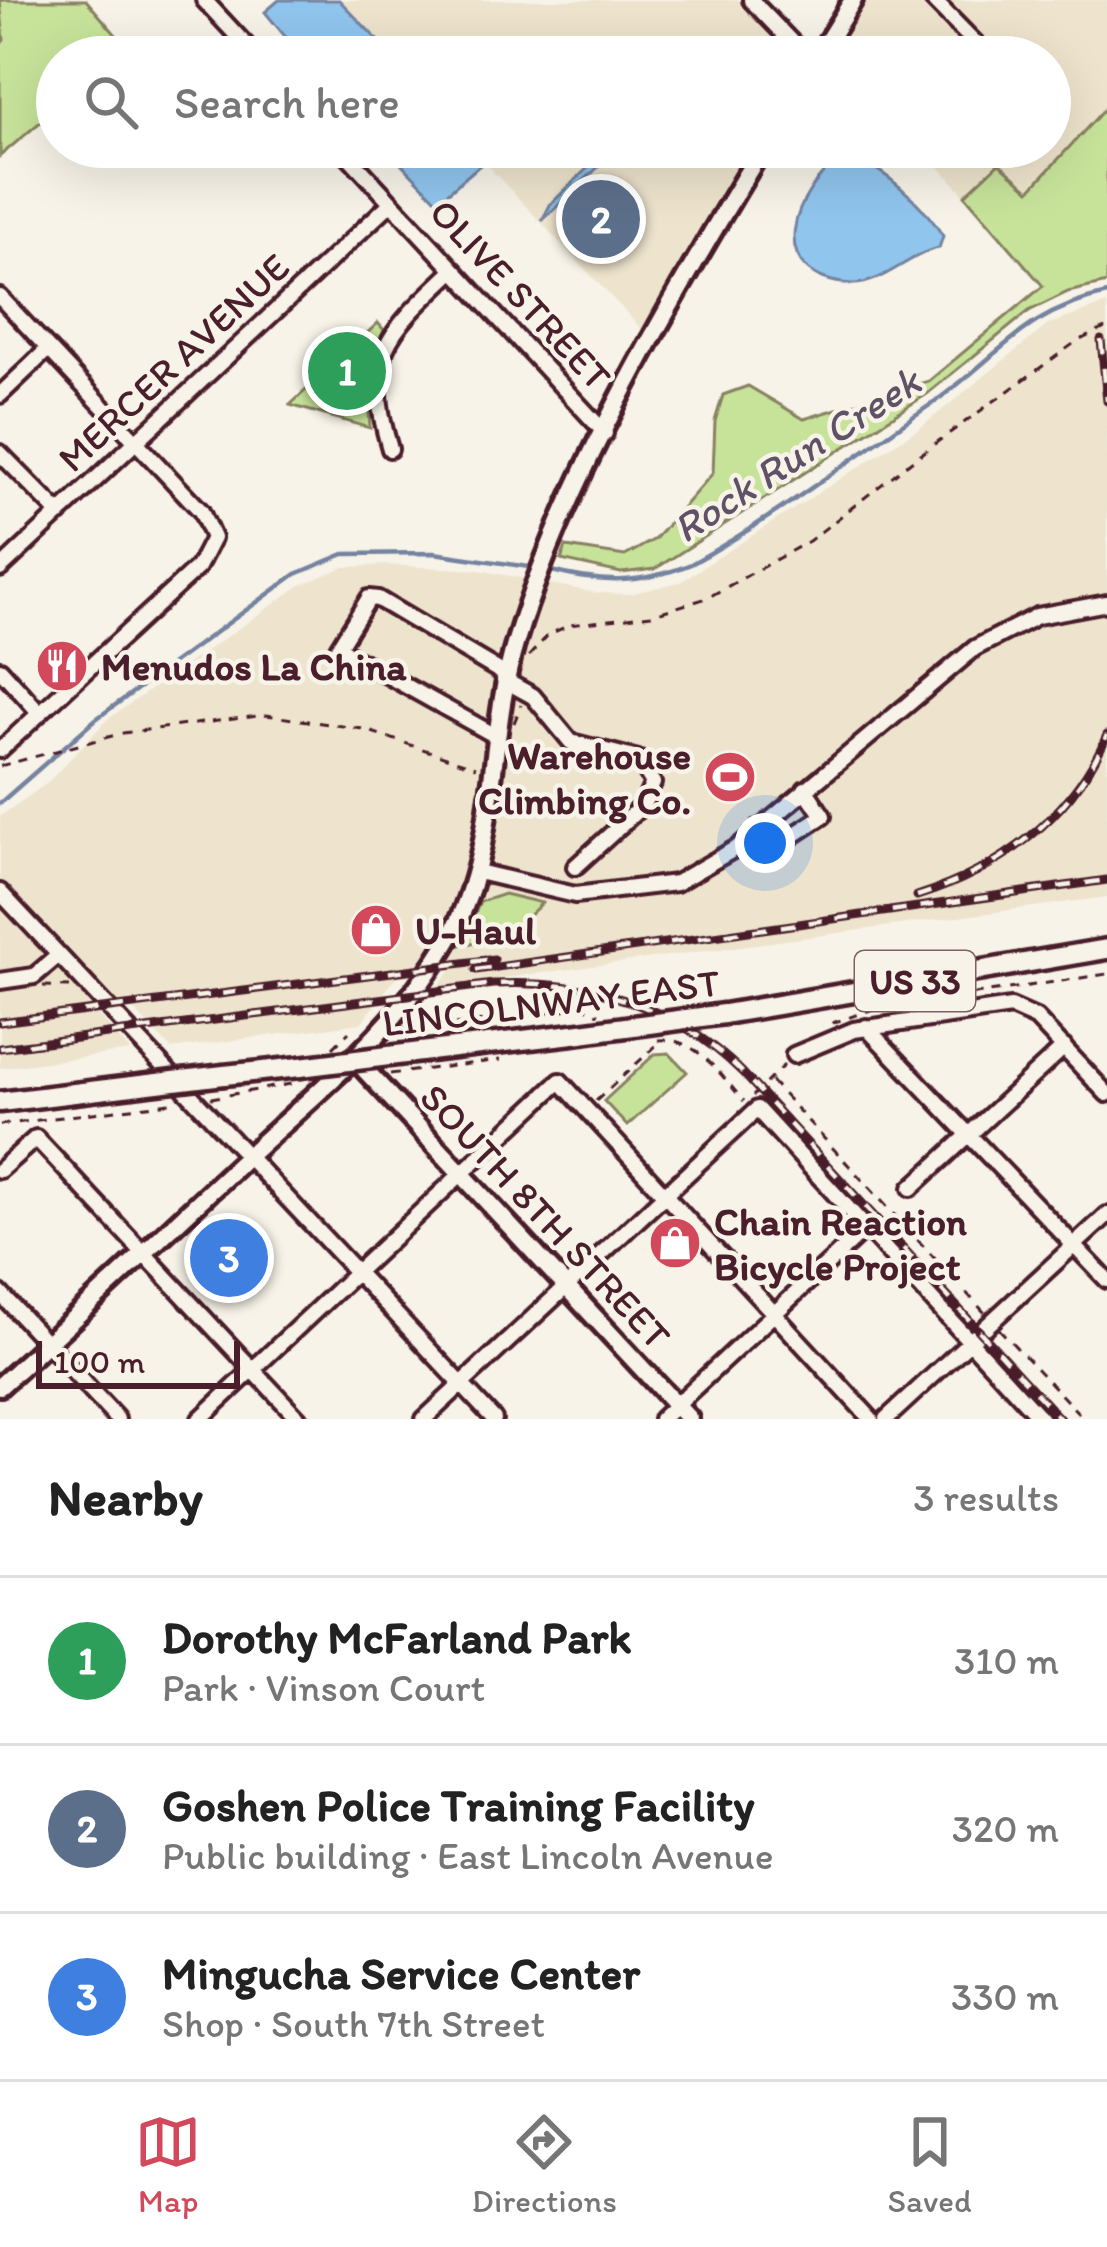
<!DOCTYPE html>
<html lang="en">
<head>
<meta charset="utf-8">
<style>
	:root { --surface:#fff; --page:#f6f6f6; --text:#222; --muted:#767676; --line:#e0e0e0; --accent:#d1495b }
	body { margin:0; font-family:Itim,sans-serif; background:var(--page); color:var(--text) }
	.scale { position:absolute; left:36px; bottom:30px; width:204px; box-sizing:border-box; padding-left:12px; border:6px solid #4a1f2b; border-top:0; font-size:33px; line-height:42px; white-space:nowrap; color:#4a1f2b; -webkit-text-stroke:9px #f7f3e8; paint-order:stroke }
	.you { position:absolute; left:765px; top:843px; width:42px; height:42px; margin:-30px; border:9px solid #fff; border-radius:50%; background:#1a73e8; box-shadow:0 0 0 18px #1a73e833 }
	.badge { display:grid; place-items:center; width:78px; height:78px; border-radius:50%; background:var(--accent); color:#fff; font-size:39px; font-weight:700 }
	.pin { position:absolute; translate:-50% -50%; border:6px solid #fff; box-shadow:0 3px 12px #0006 }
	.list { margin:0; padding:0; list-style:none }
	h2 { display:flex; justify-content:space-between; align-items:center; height:156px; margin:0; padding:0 48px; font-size:51px }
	h2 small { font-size:39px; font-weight:400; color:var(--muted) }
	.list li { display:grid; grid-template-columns:78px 1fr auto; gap:36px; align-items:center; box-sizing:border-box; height:168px; padding:0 48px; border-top:3px solid var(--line) }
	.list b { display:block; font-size:45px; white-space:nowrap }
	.list p { margin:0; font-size:39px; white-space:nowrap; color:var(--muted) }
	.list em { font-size:39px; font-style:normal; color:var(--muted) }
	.icon { flex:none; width:66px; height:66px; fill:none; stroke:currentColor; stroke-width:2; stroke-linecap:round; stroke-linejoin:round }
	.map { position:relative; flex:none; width:1107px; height:1419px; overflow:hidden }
	.search { position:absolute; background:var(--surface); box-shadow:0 12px 48px #0002; left:36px; right:36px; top:36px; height:132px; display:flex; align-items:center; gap:30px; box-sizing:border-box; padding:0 42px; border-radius:66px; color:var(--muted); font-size:45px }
	.sheet { height:660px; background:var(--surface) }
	nav { display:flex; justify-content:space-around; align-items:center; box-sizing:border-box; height:168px; border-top:3px solid var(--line); background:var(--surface); font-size:33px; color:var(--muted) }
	nav a { display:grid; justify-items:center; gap:6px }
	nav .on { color:var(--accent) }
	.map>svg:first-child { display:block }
	.built { fill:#eee4cd }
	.green { fill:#c7e39a; stroke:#888162; stroke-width:3 }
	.water { fill:#90c5ee; stroke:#7483a0; stroke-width:3 }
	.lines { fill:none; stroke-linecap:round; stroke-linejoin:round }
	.stream { stroke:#7483a0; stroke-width:4.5 }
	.minor-casing { stroke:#4a1f2b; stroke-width:22 }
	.major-casing { stroke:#4a1f2b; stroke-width:26 }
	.highway-casing { stroke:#4a1f2b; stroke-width:27 }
	.path { stroke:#4a1f2b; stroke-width:3; stroke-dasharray:9 9; stroke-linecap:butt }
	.minor { stroke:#f7f3e8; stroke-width:14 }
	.major { stroke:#f7f3e8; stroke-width:16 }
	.highway { stroke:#f7f3e8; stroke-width:18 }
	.rail-casing { stroke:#4a1f2b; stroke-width:9 }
	.rail { stroke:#f7f3e8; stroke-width:4.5; stroke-dasharray:14; stroke-linecap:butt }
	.highway-bridge-casing { stroke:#4a1f2b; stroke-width:27; stroke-linecap:butt }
	.highway-bridge { stroke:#f7f3e8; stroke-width:18 }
	.labels { text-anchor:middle; stroke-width:9; stroke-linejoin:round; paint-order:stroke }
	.shield { fill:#f7f3e8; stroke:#7e5f64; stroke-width:3 }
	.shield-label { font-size:36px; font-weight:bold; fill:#4a1f2b }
	.street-label { font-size:39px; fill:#4a1f2b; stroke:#f7f3e8 }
	.poi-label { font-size:39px; font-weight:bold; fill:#4a1f2b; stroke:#f7f3e8; text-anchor:start }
	.water-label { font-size:42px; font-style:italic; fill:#5f5166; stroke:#f7f3e8 }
</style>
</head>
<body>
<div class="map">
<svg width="1107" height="1419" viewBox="0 0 1107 1419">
	<rect width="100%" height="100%" fill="#f7f3e8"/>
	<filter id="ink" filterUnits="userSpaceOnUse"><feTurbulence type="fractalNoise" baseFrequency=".00833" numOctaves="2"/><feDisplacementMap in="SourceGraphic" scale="24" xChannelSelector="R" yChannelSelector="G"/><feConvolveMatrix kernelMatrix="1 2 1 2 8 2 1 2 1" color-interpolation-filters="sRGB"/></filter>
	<g filter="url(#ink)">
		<path class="built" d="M333,0h411l55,57h-413z
			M863,0h244v106l-77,84 -31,-27 -34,32 -45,-48h130v-90h-214l-4,-3z
			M470,147h287l-108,190z
			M1107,304v593l-670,90 14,-17 -55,7 -35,46 -190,26 -37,-39 -36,5 32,36 -130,17v-252l46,-32 62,-65 193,-134 43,-18 44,-2 91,5 118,23 32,1 51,-12 241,-155 128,-103z"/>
		<path class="green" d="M0,0h86l49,57h-78v51l-57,48v-111l4,-5z
			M1107,106v177l-39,9 -39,19 -102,83 -272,175 -34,4 -60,-13 5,-13 59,9 30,-17 58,-66 2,-52 8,-26 25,-9 56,33 125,-38 114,-95 -78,-91 34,-32 31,27z
			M378,323l6,7 -17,48 3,50 -80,-23z
			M504,894l38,9 -36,34 -46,8 20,-43z
			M669,1053l18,19 -60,54 -23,-25 51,-47z"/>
		<path class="water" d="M279,0h60l55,57h-92l-37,-45z
			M385,147h96l6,12 -49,42z
			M609,147h10l-77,74 8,-16z
			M844,155c36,8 80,50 99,81l-4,12c-30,6 -57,37 -87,36 -91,-6 -60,-93 -8,-129z"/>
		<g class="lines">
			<path class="stream" d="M548,570c53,14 91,15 143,-6 83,-46 160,-105 239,-159 68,-46 90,-92 177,-111
				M0,803l96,-84 200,-145 48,-20 90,-1 102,15"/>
			<g class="minor-casing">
				<path id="minor" d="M204,0l53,57
					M751,0l55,57
					M933,0l54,55
					M340,147l265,286
					M0,297l201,214 12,27 -15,29 -198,183
					M0,395l48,-46
					M390,449c-28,-94 -4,-115 63,-178
					M0,453l60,61
					M0,569l391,-366
					M0,669l40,44
					M504,680l29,16 38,46 67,17 15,24 -10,22 -68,62
					M494,735l-156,-87 31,-50 9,1 128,76
					M760,827l14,21 49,-32 -18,-27
					M478,872l97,23 101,-12 62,-36 237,-199 62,-32 70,-13
					M0,892l494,527
					M0,981l34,-5 25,-21
					M866,1027l241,253
					M794,1055l60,-25 157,-23 25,11 71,76
					M0,1170l36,-32 263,281
					M911,1188l153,-141
					M0,1293l117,126
					M200,1419l360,-338 311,338
					M424,1419l333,-310 284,310
					M661,1419l205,-191
					M886,1419l221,-204"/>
			</g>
			<g class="major-casing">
				<path id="major" d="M818,57l35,-57
					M355,1059l334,360
					M0,1386c83,-75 164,-152 246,-228 73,-68 153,-130 203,-219 51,-91 37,-200 67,-298 48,-161 160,-350 247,-494"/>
			</g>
			<g class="highway-casing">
				<path id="highway" d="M724,1014l383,-65
					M421,1052l152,-18
					M224,1075l76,-8
					M0,1102l132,-16"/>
			</g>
			<path class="path" d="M529,656l19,-21 21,-10 82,-10 56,-17 102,-57 113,-88 154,-111 31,-15
				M514,723l7,-18
				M0,766l123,-33 143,-18 97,14 113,38
				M43,986l27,1
				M832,1023l39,-13 236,-36
				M402,1027l10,4 171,-24 16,7
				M658,1040c38,-4 62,35 86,61
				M333,1048l16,-16
				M390,1074l110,-14
				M771,1081l214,232
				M753,1096l31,-31
				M211,1098l85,-15
				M596,1101l64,-59
				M0,1125l178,-23
				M999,1329l85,90"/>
			<use href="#minor" class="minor"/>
			<use href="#major" class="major"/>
			<use href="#highway" class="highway"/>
			<g class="rail-casing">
				<path id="rail" d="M1101,340l6,61
					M917,896c83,-26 155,-79 190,-161
					M476,970l631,-90
					M0,1022l494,-63
					M0,1048l493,-64c95,-5 181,21 249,88l318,347"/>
			</g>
			<use href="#rail" class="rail"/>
			<g class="highway-bridge-casing">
				<path id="highway-bridge" d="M573,1034l151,-20
					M300,1067l121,-15
					M132,1086l92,-11"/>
			</g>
			<use href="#highway-bridge" class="highway-bridge"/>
		</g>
	</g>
	<defs>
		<g id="restaurant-disc" transform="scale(2.7)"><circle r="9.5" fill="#d1495b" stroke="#f7f3e8"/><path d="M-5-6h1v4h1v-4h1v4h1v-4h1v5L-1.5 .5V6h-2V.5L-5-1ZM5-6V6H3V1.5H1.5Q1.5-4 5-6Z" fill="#fff"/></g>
		<g id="stadium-disc" transform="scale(2.7)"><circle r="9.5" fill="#d1495b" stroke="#f7f3e8"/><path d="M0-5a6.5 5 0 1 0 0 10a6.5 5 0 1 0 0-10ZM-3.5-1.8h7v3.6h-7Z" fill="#fff"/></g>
		<g id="shop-disc" transform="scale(2.7)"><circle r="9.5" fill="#d1495b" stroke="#f7f3e8"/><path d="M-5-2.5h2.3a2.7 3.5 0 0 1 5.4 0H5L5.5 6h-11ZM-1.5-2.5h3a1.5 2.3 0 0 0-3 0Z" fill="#fff"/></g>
	</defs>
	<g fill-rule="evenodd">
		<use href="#restaurant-disc" x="62" y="666"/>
		<use href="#stadium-disc" x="730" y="777"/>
		<use href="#shop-disc" x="376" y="930"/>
		<use href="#shop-disc" x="675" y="1243"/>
	</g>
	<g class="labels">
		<rect class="shield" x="855" y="951" width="120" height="60" rx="9"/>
		<g class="shield-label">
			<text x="915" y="994">US 33</text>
		</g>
		<g class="street-label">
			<text transform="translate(521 294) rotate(47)" y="14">OLIVE STREET</text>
			<text transform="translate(173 362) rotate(-43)" y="14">MERCER AVENUE</text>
			<text transform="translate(551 1002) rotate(-7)" y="14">LINCOLNWAY EAST</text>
			<text transform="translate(546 1216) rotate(47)" y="14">SOUTH 8TH STREET</text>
		</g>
		<g class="poi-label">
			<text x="101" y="680">Menudos La China</text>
			<text x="691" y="769" text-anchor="end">Warehouse<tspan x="691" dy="45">Climbing Co.</tspan></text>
			<text x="415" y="944">U-Haul</text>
			<text x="714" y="1235">Chain Reaction<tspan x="714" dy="45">Bicycle Project</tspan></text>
		</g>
		<g class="water-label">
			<text transform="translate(796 454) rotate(-33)" y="15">Rock Run Creek</text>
		</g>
	</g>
</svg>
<div class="scale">100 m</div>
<div class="you"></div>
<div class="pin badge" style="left:347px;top:371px;background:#2e9e5b">1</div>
<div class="pin badge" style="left:601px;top:219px;background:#5c6f8a">2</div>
<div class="pin badge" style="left:229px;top:1258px;background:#3f7fe0">3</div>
<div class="search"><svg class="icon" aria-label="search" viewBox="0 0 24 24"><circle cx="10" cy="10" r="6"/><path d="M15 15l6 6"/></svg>Search here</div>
</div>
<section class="sheet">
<h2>Nearby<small>3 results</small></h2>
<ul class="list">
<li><span class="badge" style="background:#2e9e5b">1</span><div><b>Dorothy McFarland Park</b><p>Park · Vinson Court</p></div><em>310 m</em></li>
<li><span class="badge" style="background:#5c6f8a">2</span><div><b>Goshen Police Training Facility</b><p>Public building · East Lincoln Avenue</p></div><em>320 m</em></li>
<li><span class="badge" style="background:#3f7fe0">3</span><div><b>Mingucha Service Center</b><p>Shop · South 7th Street</p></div><em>330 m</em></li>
</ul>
</section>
<nav>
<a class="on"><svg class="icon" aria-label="map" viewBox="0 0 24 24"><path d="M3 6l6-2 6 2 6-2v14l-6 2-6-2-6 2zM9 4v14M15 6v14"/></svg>Map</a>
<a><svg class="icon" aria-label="directions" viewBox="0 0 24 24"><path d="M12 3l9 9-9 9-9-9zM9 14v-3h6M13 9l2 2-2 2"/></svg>Directions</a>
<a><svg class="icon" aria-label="saved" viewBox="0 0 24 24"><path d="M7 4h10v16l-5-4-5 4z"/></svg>Saved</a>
</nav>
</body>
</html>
